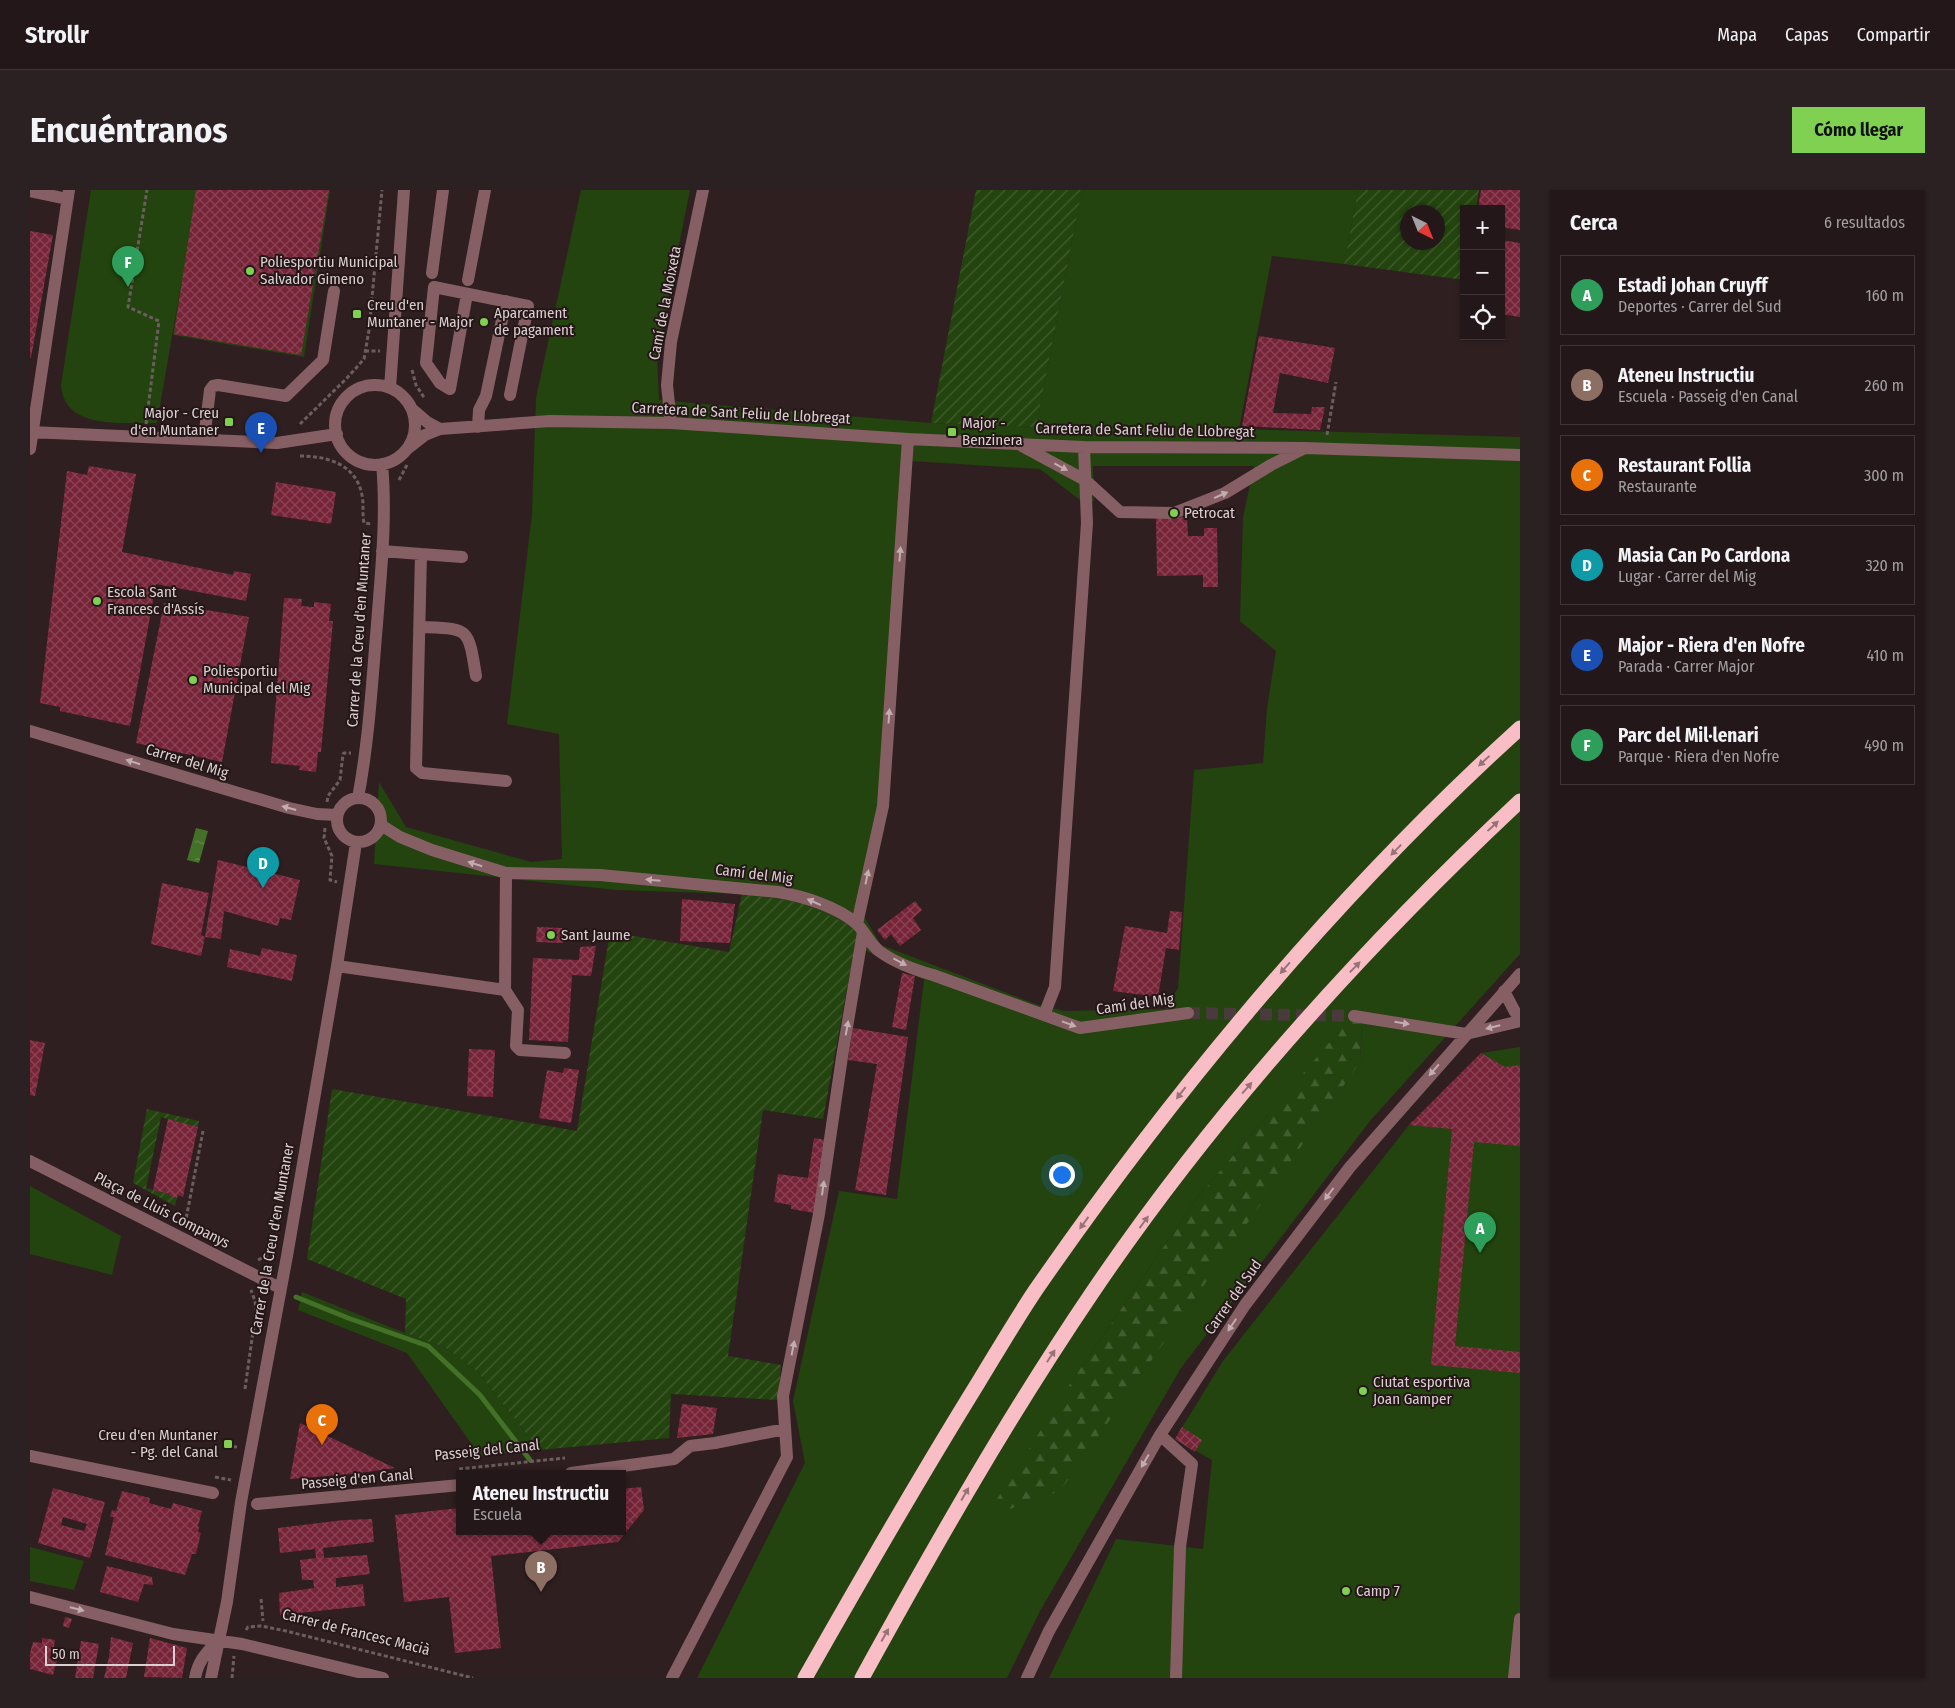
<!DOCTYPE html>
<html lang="es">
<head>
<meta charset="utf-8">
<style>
	:root { --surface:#231719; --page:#2b2022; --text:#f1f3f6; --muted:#a39fa2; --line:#403638; --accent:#80d051 }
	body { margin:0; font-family:"Fira Sans Condensed",sans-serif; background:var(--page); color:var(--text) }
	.controls { position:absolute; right:15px; top:15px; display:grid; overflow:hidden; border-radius:0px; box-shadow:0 1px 4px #0004 }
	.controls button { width:45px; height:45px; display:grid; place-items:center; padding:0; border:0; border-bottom:1px solid var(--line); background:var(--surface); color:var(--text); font:25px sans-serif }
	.compass { position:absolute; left:1370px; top:15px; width:45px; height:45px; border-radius:50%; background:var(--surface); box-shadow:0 1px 4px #0004; rotate:137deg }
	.scale { position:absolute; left:15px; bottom:12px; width:130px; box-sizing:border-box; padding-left:5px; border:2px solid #dbd0d1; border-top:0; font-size:14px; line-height:18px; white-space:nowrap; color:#dbd0d1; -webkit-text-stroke:4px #251618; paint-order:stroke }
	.you { position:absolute; left:1031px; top:984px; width:18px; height:18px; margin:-12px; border:4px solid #fff; border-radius:50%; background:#1a73e8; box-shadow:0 0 0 8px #1a73e833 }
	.badge { display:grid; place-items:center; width:32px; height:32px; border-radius:50%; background:var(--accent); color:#fff; font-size:16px; font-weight:700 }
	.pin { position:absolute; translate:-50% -41px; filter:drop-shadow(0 1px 2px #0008) }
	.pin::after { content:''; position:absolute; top:26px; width:18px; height:15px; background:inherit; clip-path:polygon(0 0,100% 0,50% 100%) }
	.popup { position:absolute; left:426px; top:1280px; width:170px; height:65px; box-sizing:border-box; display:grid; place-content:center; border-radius:0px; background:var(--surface); filter:drop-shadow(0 1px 4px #0005); font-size:16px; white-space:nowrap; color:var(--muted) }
	.popup b { font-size:19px; color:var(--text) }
	.popup::after { content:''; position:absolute; left:50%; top:100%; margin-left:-10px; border:10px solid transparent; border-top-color:var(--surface) }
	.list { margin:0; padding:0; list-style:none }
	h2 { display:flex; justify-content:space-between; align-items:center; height:65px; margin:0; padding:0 20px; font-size:21px }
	h2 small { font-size:16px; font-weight:400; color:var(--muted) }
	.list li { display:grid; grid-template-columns:32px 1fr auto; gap:15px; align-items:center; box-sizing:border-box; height:80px; margin:0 10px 10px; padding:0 10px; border:1px solid var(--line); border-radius:0px }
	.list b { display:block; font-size:19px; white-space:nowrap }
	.list p { margin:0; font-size:16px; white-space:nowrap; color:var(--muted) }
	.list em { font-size:16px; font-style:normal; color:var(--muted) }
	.icon { flex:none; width:28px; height:28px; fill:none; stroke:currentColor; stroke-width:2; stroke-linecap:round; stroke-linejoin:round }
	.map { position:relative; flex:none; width:1490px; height:1488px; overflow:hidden; border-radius:0px }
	header { display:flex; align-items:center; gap:30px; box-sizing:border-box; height:70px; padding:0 25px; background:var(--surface); border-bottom:1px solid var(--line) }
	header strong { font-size:24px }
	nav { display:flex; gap:28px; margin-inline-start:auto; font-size:18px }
	.intro { display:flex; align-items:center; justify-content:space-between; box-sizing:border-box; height:120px; padding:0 30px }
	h1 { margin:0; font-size:35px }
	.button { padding:12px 22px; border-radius:0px; background:var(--accent); color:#111; font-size:18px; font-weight:700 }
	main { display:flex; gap:30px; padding:0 30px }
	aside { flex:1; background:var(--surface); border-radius:0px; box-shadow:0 1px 4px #0004 }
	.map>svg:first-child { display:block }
	.green { fill:#23440e; fill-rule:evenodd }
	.forest { fill:url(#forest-firs) }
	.garden { fill:url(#garden-furrows); fill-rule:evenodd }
	.water { fill:url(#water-ripples) }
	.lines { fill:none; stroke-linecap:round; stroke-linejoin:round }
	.stream { stroke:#437127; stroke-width:5 }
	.building { fill:url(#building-cross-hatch); fill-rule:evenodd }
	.minor-tunnel { stroke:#493a3b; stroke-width:12; stroke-dasharray:12 6; stroke-linecap:butt }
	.path { stroke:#6c5e5f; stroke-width:3; stroke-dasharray:4 2.5; stroke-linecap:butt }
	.minor { stroke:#865f65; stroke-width:12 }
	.highway { stroke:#f8bdc5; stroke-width:15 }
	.oneway { fill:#c2aeb1 }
	.oneway2 { fill:#997277 }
	.poi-dot { fill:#80d051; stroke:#251618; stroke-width:2 }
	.labels { text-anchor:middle; stroke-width:4; stroke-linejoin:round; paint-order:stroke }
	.poi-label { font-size:15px; fill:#dbd0d1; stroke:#251618; text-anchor:start }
	.street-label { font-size:15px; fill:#dbd0d1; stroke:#251618 }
</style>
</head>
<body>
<header>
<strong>Strollr</strong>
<nav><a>Mapa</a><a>Capas</a><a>Compartir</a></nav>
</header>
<div class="intro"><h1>Encuéntranos</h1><a class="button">Cómo llegar</a></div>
<main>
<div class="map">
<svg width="1490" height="1488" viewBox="0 0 1490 1488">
	<defs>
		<pattern id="forest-firs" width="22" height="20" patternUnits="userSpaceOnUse" patternTransform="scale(1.25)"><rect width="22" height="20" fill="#23440e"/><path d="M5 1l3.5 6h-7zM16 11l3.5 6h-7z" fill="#425e30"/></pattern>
		<pattern id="garden-furrows" width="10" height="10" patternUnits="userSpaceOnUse" patternTransform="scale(1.25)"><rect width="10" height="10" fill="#23440e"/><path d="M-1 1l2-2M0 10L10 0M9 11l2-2" fill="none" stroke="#425e30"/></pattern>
		<pattern id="water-ripples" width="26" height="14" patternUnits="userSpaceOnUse" patternTransform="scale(1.25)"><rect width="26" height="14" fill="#437127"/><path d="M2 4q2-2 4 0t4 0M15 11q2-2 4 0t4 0" fill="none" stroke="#668b4f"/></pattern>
		<pattern id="building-cross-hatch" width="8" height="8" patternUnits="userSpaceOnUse" patternTransform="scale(1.25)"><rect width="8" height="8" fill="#772439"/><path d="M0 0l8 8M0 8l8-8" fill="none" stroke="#8a4355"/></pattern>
	</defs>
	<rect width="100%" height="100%" fill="#2f1f21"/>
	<path class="green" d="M61,0h239l-26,167 -131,-22 9,-57 -25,145c-33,-1 -93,8 -96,-38z
		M551,0h109l-33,164 2,46 272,23 105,4 46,-237h276l-14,74 -72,-8 -33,173 281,8v517l-150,167 -189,247 -141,243 -33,67h-310l108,-215 -12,-62 46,-210 58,8 27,-219 -69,-35 -114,-51 -125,-4 -242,-26 5,-82 27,45 125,35 31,-3 -3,-125 -52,-10 25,-210 4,-116zM881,271l129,8 41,32h13l-1,-35h161l-11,51 -3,104 36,30 -9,57 -4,55 -69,7 -16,218 -13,21 -100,2 -27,-6 -157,-60 -18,-30 23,-102zM1333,814l-3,58 -290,322 127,-186z
		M1490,857v631h-471l67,-139 87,10 9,-89 -37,-21 48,-78 186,-236 72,-72z
		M0,996l91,50 -9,39 -82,-21z
		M272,1102l103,41 41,15 32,24 61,78 -59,6 -73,-103 -109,-43z
		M0,1357l54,14 -10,29 -44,-9z"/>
	<path class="forest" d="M1333,813l-3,59 -300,429 -75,27 85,-134 127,-186z"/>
	<path class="garden" d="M946,0h106l-46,237 -105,-4z
		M1328,0h121l-3,19h-12v71l-120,-16zM1408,22v30h-30v-30z
		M712,704l59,9 57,26 -35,190 -60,-9 -35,246 53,9 -3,35 -107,-6 -2,44 -130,12 -61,-78 -32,-24 -41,-15 1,-34 -99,-40 25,-170 245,42 33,-199 119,20z
		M117,919l52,12 -1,6 -37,-10 -15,71 24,6v2l7,2 -2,8 -42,-23z"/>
	<path class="water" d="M166,638l12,3 -9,32 -12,-3z"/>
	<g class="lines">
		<path class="stream" d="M266,1107l52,21 80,28 52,49 50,65"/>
	</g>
	<path class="building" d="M166,0h133l-28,165 -127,-21z
		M1451,0h39v40l-19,-3v-18h-23z
		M0,41l23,4 -22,123h-1z
		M1471,50l19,3v74l-19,-3z
		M1229,146l76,12 -7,35 -48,-10 -7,40 38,1 1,-7h13l-5,23 -78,-4z
		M59,276l47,8 -14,78 111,23 1,-4 17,3 -5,27 -90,-17 -26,142 -70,-15v-4l-20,-4 27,-232 20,4z
		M246,292l60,10 -5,32 -60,-9z
		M1157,327l1,19h16v-8h13l1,59h-15v-12l-46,1 -1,-58z
		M254,408l18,1 -1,7 13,1v-5l17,2 -2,17h4l-12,131h-3l-2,20 -17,-2 1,-4 -29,-3z
		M134,413l85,14 -27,145 -86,-19z
		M188,670l82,20 -9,40 -11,-2 -2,8 -54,-15 -3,28 -16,-2 -4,19 -50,-12 11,-61 47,10 -8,42 4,2z
		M652,709l53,5 -5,39 -50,-2z
		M885,711l7,9 -9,8 8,12 -21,16 -9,-12 -6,6 -8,-10z
		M1140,721l12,1 -3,38 -13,-2 -8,49 -45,-6 12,-65 42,7z
		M507,737l25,1 4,3v9l-4,3 -26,-1z
		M566,756l-5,30 -19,-1 -4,67 -39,-2 4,-82 46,2 1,-13z
		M232,758l35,7 -5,26 -65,-14 3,-18 30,7z
		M872,783l13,3 -9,54 -14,-3z
		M823,838l55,9 -22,158 -31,-5 22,-126 -29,-4z
		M0,850l15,3 -10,53 -5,-1z
		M439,859l26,1 -2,47 -26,-1z
		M1451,863l24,14 15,-2v81l-46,-4 -19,204 65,6v21l-89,-8 21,-236 -43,-4z
		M534,878l15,2 -8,53 -32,-5 8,-48 16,3z
		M138,929l30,8 -15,70 -5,-2 -1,3 -7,-2v-2l-17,-4z
		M784,948l12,2 -11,73 -24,-4v-4l-17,-3 4,-28 30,4z
		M652,1214l35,4 -4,26 -36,4z
		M270,1233l95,45 -43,6 -62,5z
		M1152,1237l20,13 -7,12 -20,-13z
		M611,1297l3,23 -26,32 -127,14 10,92 -46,5 -6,-56 -45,5 -9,-87 65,-7v23h162v-42z
		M23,1298l52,14 -15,56 -52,-15zM33,1327l24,7 -3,7 -23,-6z
		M92,1301l28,7 -1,5 22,6 2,-6 29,8 -4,15 1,1 -1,5 3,1 -2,8 -3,13h-4l-7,21 -80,-20 9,-38h-4l2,-7 4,1z
		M342,1329l2,23 -51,6 1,10 43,-3 3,19 -34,4v9l27,-3 2,22 -85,9 -1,-22 35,-5 -1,-8h-11l-2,-20 16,-2 -1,-9 -35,4 -2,-25 66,-8z
		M77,1376l45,11 1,8 -9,-1 -6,18 -38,-10z
		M35,1427l7,2 -3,9 -6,-2z
		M81,1447l22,6 -7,35h-22l5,-21z
		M12,1448l13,2 -2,11 6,2 -6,22 -23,-6v-16l3,-11 9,1z
		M120,1448l37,10 -5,30 -38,-1z
		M51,1451l18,3 -6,34h-18z"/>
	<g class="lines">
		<path class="minor-tunnel" d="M1158,823l166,3"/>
		<path class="path" d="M335,161h15
			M382,180l4,15 9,14
			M116,234l13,-103 -31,-14 19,-117
			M270,234l47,-46 17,-19 5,-29 13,-140
			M1297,245l9,-53
			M270,266c27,0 56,8 62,39 2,9 0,18 2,28l7,1
			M369,290l9,-17
			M297,612l1,-6 12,-16 3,-26 1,-1h7
			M295,638l-1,10 8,18 -2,24 7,2
			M155,1034l18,-93
			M228,1070l10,-5 5,-6
			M215,1199l11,-79 -1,-9 -4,-11
			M197,1256l10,1
			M429,1279l106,-11
			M185,1287l16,3
			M231,1409l2,22
			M216,1440l2,-3 13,-1 25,5 187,47
			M202,1488l2,-22"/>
		<path class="minor" d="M0,1l37,8
			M402,83l11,-83
			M438,90l17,-90
			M437,104l-17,95 -10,-6 -14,-20 8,-76 94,19 -18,89
			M305 235a40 40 0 1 1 80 0a40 40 0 1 1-80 0Z
			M360,198l14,-198
			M382,219l15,13 13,7
			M641,233l-4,-38 4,-43 32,-152
			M448,237l1,-17 7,-14 20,-95
			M0,242l247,11 60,-9
			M174,249l6,-49 3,-4 5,-1 68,11 37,-36 11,-69
			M992,256l63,34 35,32 54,1 51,-20 46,-28 32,-16
			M0,259l39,-259
			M377,259l18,-14 15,-6 110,-8 121,2 237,16 176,8 220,1 216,7
			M352,361l39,3 -5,214 6,5 84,8
			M391,364l41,3
			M390,437c49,2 48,-1 56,49
			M0,541l259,77 28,6 20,1
			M307 630a22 22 0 1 1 44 0a22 22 0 1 1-44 0Z
			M328,608c11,-58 14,-116 19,-174 4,-53 10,-107 5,-160
			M351,635l19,12 32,13 74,23 94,2 178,17c25,4 60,15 79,32 8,8 13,20 22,27 15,11 36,19 54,24l147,53 108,-15
			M476,683l-1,117 13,20 -2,36 4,4 45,3
			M827,734l26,-118 25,-367
			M307,776l168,24
			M1474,801l11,21 5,3
			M1014,825l11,-28 32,-464 -3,-76
			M1324,826l112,18 54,-13
			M0,971l250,127
			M1130,1245l32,29 -12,83 -4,131
			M0,1266l183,37
			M541,1283l103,-14 16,-13 25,-3 70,-14
			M227,1314l203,-19
			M0,1407l143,37 69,10 141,34
			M165,1488c3,-17 11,-25 23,-38
			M181,1488l16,-76 14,-100 46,-246 50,-290 19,-123
			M642,1488l115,-221 -4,-61 36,-182 23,-157 21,-125
			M997,1488l22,-47 111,-196 85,-130 105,-138 170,-193
			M1484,1488l6,-59"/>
		<path class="highway" d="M775,1488c56,-99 113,-198 173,-295 19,-31 37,-62 57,-92 141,-204 301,-396 485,-563
			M832,1488c72,-131 146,-261 230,-385 121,-179 270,-344 428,-492"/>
	</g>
	<defs><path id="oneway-solid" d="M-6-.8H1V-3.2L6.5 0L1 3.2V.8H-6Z" transform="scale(1.25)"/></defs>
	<g class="oneway">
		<use href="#oneway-solid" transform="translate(1031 277) rotate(28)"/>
		<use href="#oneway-solid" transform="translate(1191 305) rotate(-24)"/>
		<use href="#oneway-solid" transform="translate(870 364) rotate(-86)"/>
		<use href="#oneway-solid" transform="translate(859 526) rotate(-86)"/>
		<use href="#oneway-solid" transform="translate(103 572) rotate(-163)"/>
		<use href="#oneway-solid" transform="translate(259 618) rotate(-165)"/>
		<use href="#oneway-solid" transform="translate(445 674) rotate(-163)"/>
		<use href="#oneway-solid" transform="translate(837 687) rotate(-78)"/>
		<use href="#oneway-solid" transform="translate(623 690) rotate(-175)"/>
		<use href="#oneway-solid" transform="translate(784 712) rotate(-156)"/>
		<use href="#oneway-solid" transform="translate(870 772) rotate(28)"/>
		<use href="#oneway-solid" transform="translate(1372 833) rotate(9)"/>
		<use href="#oneway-solid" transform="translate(1039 834) rotate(20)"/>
		<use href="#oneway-solid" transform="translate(1463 837) rotate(166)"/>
		<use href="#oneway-solid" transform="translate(817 838) rotate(-80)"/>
		<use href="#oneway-solid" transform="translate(1404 880) rotate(131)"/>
		<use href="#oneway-solid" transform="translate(793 998) rotate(-82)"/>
		<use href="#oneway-solid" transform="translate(1299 1004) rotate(127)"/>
		<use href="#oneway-solid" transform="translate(1202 1135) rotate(124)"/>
		<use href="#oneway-solid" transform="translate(763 1158) rotate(-79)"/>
		<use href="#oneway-solid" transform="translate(1115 1271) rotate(120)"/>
		<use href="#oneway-solid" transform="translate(47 1419) rotate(14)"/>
	</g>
	<g class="oneway2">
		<use href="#oneway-solid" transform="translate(1454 571) rotate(137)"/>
		<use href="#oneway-solid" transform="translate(1463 636) rotate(-43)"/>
		<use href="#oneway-solid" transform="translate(1366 660) rotate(134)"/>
		<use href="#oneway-solid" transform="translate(1325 777) rotate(-46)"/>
		<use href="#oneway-solid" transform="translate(1255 778) rotate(131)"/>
		<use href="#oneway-solid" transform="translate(1217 898) rotate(-49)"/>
		<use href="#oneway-solid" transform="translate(1151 903) rotate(128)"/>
		<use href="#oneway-solid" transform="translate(1114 1032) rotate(-54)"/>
		<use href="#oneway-solid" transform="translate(1054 1033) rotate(126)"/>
		<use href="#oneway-solid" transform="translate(1021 1166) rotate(-57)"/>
		<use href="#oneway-solid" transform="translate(935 1304) rotate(-60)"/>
		<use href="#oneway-solid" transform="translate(855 1445) rotate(-61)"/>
	</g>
	<g class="poi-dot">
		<circle cx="220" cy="81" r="5"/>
		<rect x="322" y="119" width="10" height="10" rx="2.5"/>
		<circle cx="454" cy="132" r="5"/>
		<rect x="194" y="227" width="10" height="10" rx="2.5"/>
		<rect x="917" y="237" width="10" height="10" rx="2.5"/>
		<circle cx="1144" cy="323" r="5"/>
		<circle cx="67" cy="411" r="5"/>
		<circle cx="163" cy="490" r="5"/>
		<circle cx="521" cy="745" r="5"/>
		<circle cx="1333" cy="1201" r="5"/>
		<rect x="193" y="1249" width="10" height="10" rx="2.5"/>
		<circle cx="1316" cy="1401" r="5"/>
	</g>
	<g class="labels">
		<g class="poi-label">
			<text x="230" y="77">Poliesportiu Municipal<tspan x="230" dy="17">Salvador Gimeno</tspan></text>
			<text x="337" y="120">Creu d'en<tspan x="337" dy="17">Muntaner - Major</tspan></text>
			<text x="464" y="128">Aparcament<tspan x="464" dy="17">de pagament</tspan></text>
			<text x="189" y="228" text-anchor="end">Major - Creu<tspan x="189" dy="17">d'en Muntaner</tspan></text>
			<text x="932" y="238">Major -<tspan x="932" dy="17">Benzinera</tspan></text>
			<text x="1154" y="328">Petrocat</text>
			<text x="77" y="407">Escola Sant<tspan x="77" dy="17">Francesc d'Assís</tspan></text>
			<text x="173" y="486">Poliesportiu<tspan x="173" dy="17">Municipal del Mig</tspan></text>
			<text x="531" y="750">Sant Jaume</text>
			<text x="1343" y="1197">Ciutat esportiva<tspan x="1343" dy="17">Joan Gamper</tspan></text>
			<text x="188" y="1250" text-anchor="end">Creu d'en Muntaner<tspan x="188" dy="17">- Pg. del Canal</tspan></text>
			<text x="1326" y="1406">Camp 7</text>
		</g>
		<g class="street-label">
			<text transform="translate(635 113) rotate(-79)" y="5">Camí de la Moixeta</text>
			<text transform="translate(711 223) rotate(3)" y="5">Carretera de Sant Feliu de Llobregat</text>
			<text transform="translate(1115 240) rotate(1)" y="5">Carretera de Sant Feliu de Llobregat</text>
			<text transform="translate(329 440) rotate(-86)" y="5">Carrer de la Creu d'en Muntaner</text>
			<text transform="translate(157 571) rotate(17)" y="5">Carrer del Mig</text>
			<text transform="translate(724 684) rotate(7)" y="5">Camí del Mig</text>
			<text transform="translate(1105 814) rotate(-8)" y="5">Camí del Mig</text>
			<text transform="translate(132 1020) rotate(27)" y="5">Plaça de Lluís Companys</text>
			<text transform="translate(242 1049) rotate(-80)" y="5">Carrer de la Creu d'en Muntaner</text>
			<text transform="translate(1203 1107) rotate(-55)" y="5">Carrer del Sud</text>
			<text transform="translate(457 1260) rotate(-6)" y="5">Passeig del Canal</text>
			<text transform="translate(327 1289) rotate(-5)" y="5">Passeig d'en Canal</text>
			<text transform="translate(326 1442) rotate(14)" y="5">Carrer de Francesc Macià</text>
		</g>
	</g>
</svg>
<div class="controls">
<button>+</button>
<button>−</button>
<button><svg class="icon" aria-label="locate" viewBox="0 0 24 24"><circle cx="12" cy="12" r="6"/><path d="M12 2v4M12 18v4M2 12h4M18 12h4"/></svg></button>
</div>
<svg class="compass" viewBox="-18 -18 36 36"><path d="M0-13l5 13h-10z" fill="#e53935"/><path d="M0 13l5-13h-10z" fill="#a39fa2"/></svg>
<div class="scale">50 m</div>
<div class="you"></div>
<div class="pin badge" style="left:1450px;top:1063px;background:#2e9e5b">A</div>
<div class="pin badge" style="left:511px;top:1402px;background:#8d6e63">B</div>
<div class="popup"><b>Ateneu Instructiu</b>Escuela</div>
<div class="pin badge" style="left:292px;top:1255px;background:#e8710a">C</div>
<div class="pin badge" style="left:233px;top:698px;background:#0f9aa8">D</div>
<div class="pin badge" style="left:231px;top:263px;background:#1a4fb4">E</div>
<div class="pin badge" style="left:98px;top:97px;background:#2e9e5b">F</div>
</div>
<aside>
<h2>Cerca<small>6 resultados</small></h2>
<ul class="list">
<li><span class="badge" style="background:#2e9e5b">A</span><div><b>Estadi Johan Cruyff</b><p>Deportes · Carrer del Sud</p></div><em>160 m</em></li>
<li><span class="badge" style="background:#8d6e63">B</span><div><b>Ateneu Instructiu</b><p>Escuela · Passeig d'en Canal</p></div><em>260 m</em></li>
<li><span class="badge" style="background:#e8710a">C</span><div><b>Restaurant Follia</b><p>Restaurante</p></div><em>300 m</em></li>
<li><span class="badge" style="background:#0f9aa8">D</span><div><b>Masia Can Po Cardona</b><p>Lugar · Carrer del Mig</p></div><em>320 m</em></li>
<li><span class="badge" style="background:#1a4fb4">E</span><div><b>Major - Riera d'en Nofre</b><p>Parada · Carrer Major</p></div><em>410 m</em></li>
<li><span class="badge" style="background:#2e9e5b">F</span><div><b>Parc del Mil·lenari</b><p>Parque · Riera d'en Nofre</p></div><em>490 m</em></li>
</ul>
</aside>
</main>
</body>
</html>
